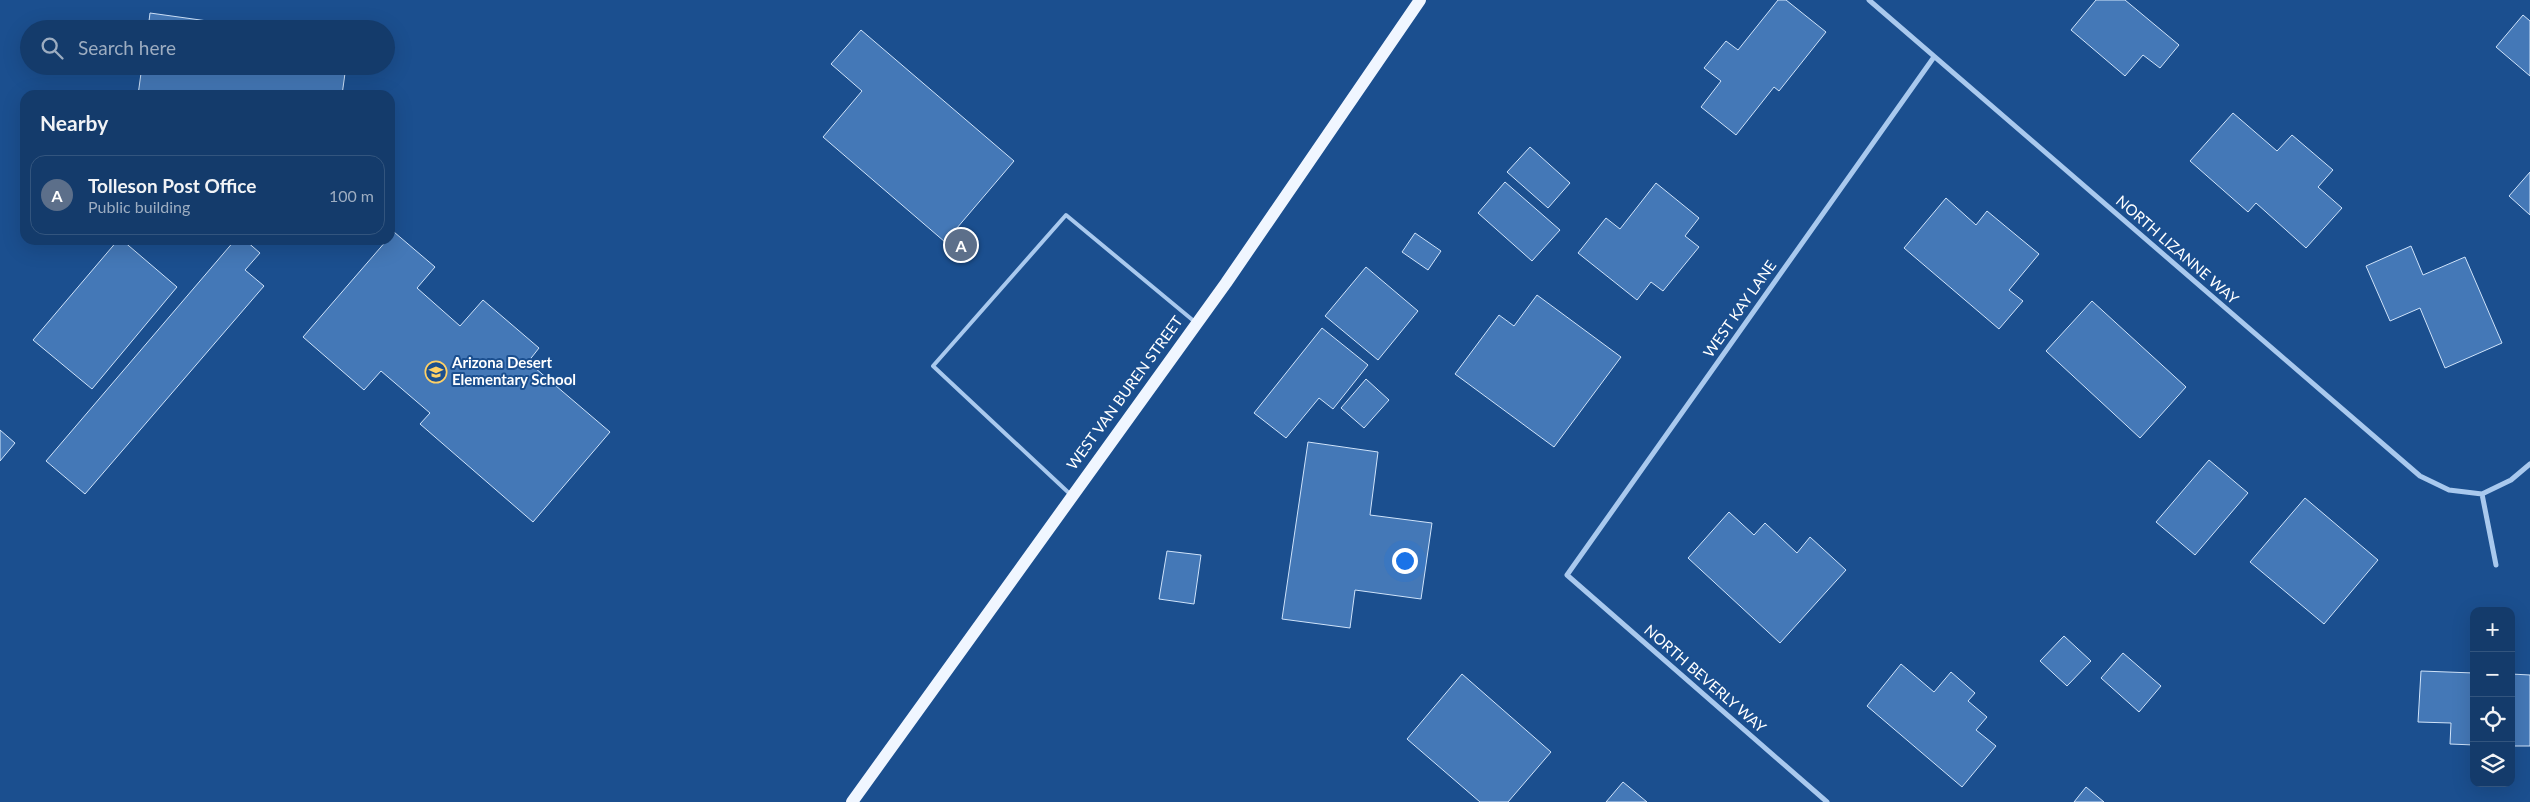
<!DOCTYPE html>
<html lang="en">
<head>
<meta charset="utf-8">
<style>
	:root { --surface:#143b6b; --page:#1d4271; --text:#f1f3f6; --muted:#9dadc1; --line:#33557e; --accent:#e797bd }
	body { margin:0; font-family:Lato,sans-serif; background:var(--page); color:var(--text) }
	.controls { position:absolute; right:15px; bottom:15px; display:grid; overflow:hidden; border-radius:10px; box-shadow:0 5px 20px #0002 }
	.controls button { width:45px; height:45px; display:grid; place-items:center; padding:0; border:0; border-bottom:1px solid var(--line); background:var(--surface); color:var(--text); font:25px sans-serif }
	.you { position:absolute; left:1404px; top:560px; width:18px; height:18px; margin:-12px; border:4px solid #fff; border-radius:50%; background:#1a73e8; box-shadow:0 0 0 8px #1a73e833 }
	.badge { display:grid; place-items:center; width:32px; height:32px; border-radius:50%; background:var(--accent); color:#fff; font-size:16px; font-weight:700 }
	.pin { position:absolute; translate:-50% -50%; border:2px solid #fff; box-shadow:0 1px 5px #0006 }
	.list { margin:0; padding:0; list-style:none }
	h2 { display:flex; justify-content:space-between; align-items:center; height:65px; margin:0; padding:0 20px; font-size:21px }
	h2 small { font-size:16px; font-weight:400; color:var(--muted) }
	.list li { display:grid; grid-template-columns:32px 1fr auto; gap:15px; align-items:center; box-sizing:border-box; height:80px; margin:0 10px 10px; padding:0 10px; border:1px solid var(--line); border-radius:15px }
	.list b { display:block; font-size:19px; white-space:nowrap }
	.list p { margin:0; font-size:16px; white-space:nowrap; color:var(--muted) }
	.list em { font-size:16px; font-style:normal; color:var(--muted) }
	.icon { flex:none; width:28px; height:28px; fill:none; stroke:currentColor; stroke-width:2; stroke-linecap:round; stroke-linejoin:round }
	.map { position:relative; flex:none; width:2530px; height:802px; overflow:hidden }
	.search { position:absolute; background:var(--surface); box-shadow:0 5px 20px #0002; left:20px; top:20px; width:375px; height:55px; display:flex; align-items:center; gap:12px; box-sizing:border-box; padding:0 18px; border-radius:28px; color:var(--muted); font-size:19px }
	.panel { position:absolute; background:var(--surface); box-shadow:0 5px 20px #0002; left:20px; top:90px; width:375px; height:155px; border-radius:15px }
	.map>svg:first-child { display:block }
	.building { fill:#4478b7; stroke:#cfe3fa }
	.lines { fill:none; stroke-linecap:round; stroke-linejoin:round }
	.lane { stroke:#a9c9ee; stroke-width:4 }
	.street { stroke:#a9c9ee; stroke-width:5 }
	.primary { stroke:#f0f6ff; stroke-width:12 }
	.labels { text-anchor:middle; stroke-width:4; stroke-linejoin:round; paint-order:stroke }
	.street-label { font-size:15px; fill:#fff; stroke:#1b4f8f }
	.poi-label { font-size:15px; font-weight:bold; fill:#fff; stroke:#1b4f8f; text-anchor:start }
</style>
</head>
<body>
<div class="map">
<svg width="2530" height="802" viewBox="0 0 2530 802">
	<rect width="100%" height="100%" fill="#1b4f8f"/>
	<path class="building" d="M1778,0h8l40,32 -47,59 -5,-4 -38,48 -35,-28 20,-26 -17,-13 22,-27 12,9z
		M2096,0h29l54,45 -19,23 -17,-13 -18,21 -54,-46z
		M150,13l115,16h-117z
		M2523,15l7,6v55l-34,-29z
		M861,30l153,131 -69,81 -122,-105 39,-46 -31,-27z
		M142,66h204l-4,29h-204z
		M2233,113l44,38 15,-16 41,35 -15,17 24,21 -36,40 -50,-45 -8,9 -58,-51z
		M1530,147l40,36 -22,25 -41,-36z
		M2530,172v43l-21,-19z
		M1505,182l55,48 -28,31 -54,-48z
		M1656,183l43,35 -14,18 14,11 -36,44 -12,-9 -14,18 -59,-47 28,-35 14,11z
		M1946,198l30,27 11,-14 52,43 -30,36 14,11 -24,28 -95,-81z
		M394,232l41,35 -18,21 43,38 23,-26 56,48 -11,14 82,70 -77,90 -113,-98 10,-11 -49,-42 -17,19 -61,-53 84,-97h3z
		M1415,233l26,18 -13,19 -26,-18z
		M118,240h4l55,47 -85,102 -59,-49z
		M235,240h10l15,13 -15,17 19,16 -179,208 -39,-33z
		M2411,246l12,29 42,-18 37,86 -57,25 -25,-60 -30,13 -24,-55z
		M1366,267l52,44 -40,49 -53,-44z
		M1537,295l84,62 -67,90 -99,-73 44,-59 15,11z
		M2092,301l94,86 -46,51 -94,-87z
		M1322,328l46,37 -35,44 -14,-11 -33,40 -32,-25z
		M1366,379l23,21 -25,28 -23,-20z
		M0,430l15,13 -15,18z
		M1308,442l70,10 -8,63 62,8 -11,76 -66,-9 -5,38 -68,-9z
		M2209,460l39,33 -53,62 -39,-33z
		M2305,498l73,62 -54,64 -74,-62z
		M1729,512l25,23 11,-12 32,30 13,-16 36,33 -66,73 -92,-85z
		M1167,551l34,4 -7,49 -35,-5z
		M2064,636l27,25 -24,25 -27,-25z
		M2123,653l38,33 -22,26 -38,-34z
		M1901,664l33,28 17,-20 24,21 -7,8 19,16 -11,13 20,16 -34,41 -95,-81z
		M2421,671l53,2v72l-24,-1 1,-21 -33,-1z
		M1462,674l89,78 -43,50h-28l-73,-63z
		M2511,674l19,1v71h-19z
		M1623,782l24,20h-41z
		M2086,787l18,15h-30z"/>
	<g class="lines">
		<path class="lane" d="M1070,494l-137,-128 133,-151 129,107"/>
		<path class="street" d="M1869,0l551,476 29,14 33,4
			M2482,494l14,71
			M2482,494l29,-14 19,-16
			M1827,802l-260,-227 367,-518"/>
		<path class="primary" d="M852,802l374,-519 194,-283"/>
	</g>
	<defs>
		<g id="school-ring" transform="scale(1.125)"><circle r="9.5" fill="#1b4f8f" stroke="#ffd166" stroke-width="1.5"/><path d="M0-5L7-2L0 1L-7-2ZM-4 1L0 2.5L4 1V4Q0 6-4 4Z" fill="#ffd166"/></g>
	</defs>
	<g fill-rule="evenodd">
		<use href="#school-ring" x="436" y="372"/>
	</g>
	<g class="labels">
		<g class="street-label">
			<text transform="translate(2177 250) rotate(41)" y="5">NORTH LIZANNE WAY</text>
			<text transform="translate(1740 309) rotate(-55)" y="5">WEST KAY LANE</text>
			<text transform="translate(1125 393) rotate(-54)" y="5">WEST VAN BUREN STREET</text>
			<text transform="translate(1705 679) rotate(41)" y="5">NORTH BEVERLY WAY</text>
		</g>
		<g class="poi-label">
			<text x="452" y="368">Arizona Desert<tspan x="452" dy="17">Elementary School</tspan></text>
		</g>
	</g>
</svg>
<div class="controls">
<button>+</button>
<button>−</button>
<button><svg class="icon" aria-label="locate" viewBox="0 0 24 24"><circle cx="12" cy="12" r="6"/><path d="M12 2v4M12 18v4M2 12h4M18 12h4"/></svg></button>
<button><svg class="icon" aria-label="layers" viewBox="0 0 24 24"><path d="M12 4l9 5-9 5-9-5zM3 14l9 5 9-5"/></svg></button>
</div>
<div class="you"></div>
<div class="pin badge" style="left:961px;top:245px;background:#5c6f8a">A</div>
<div class="search"><svg class="icon" aria-label="search" viewBox="0 0 24 24"><circle cx="10" cy="10" r="6"/><path d="M15 15l6 6"/></svg>Search here</div>
<section class="panel">
<h2>Nearby<small></small></h2>
<ul class="list">
<li><span class="badge" style="background:#5c6f8a">A</span><div><b>Tolleson Post Office</b><p>Public building</p></div><em>100 m</em></li>
</ul>
</section>
</div>
</body>
</html>
